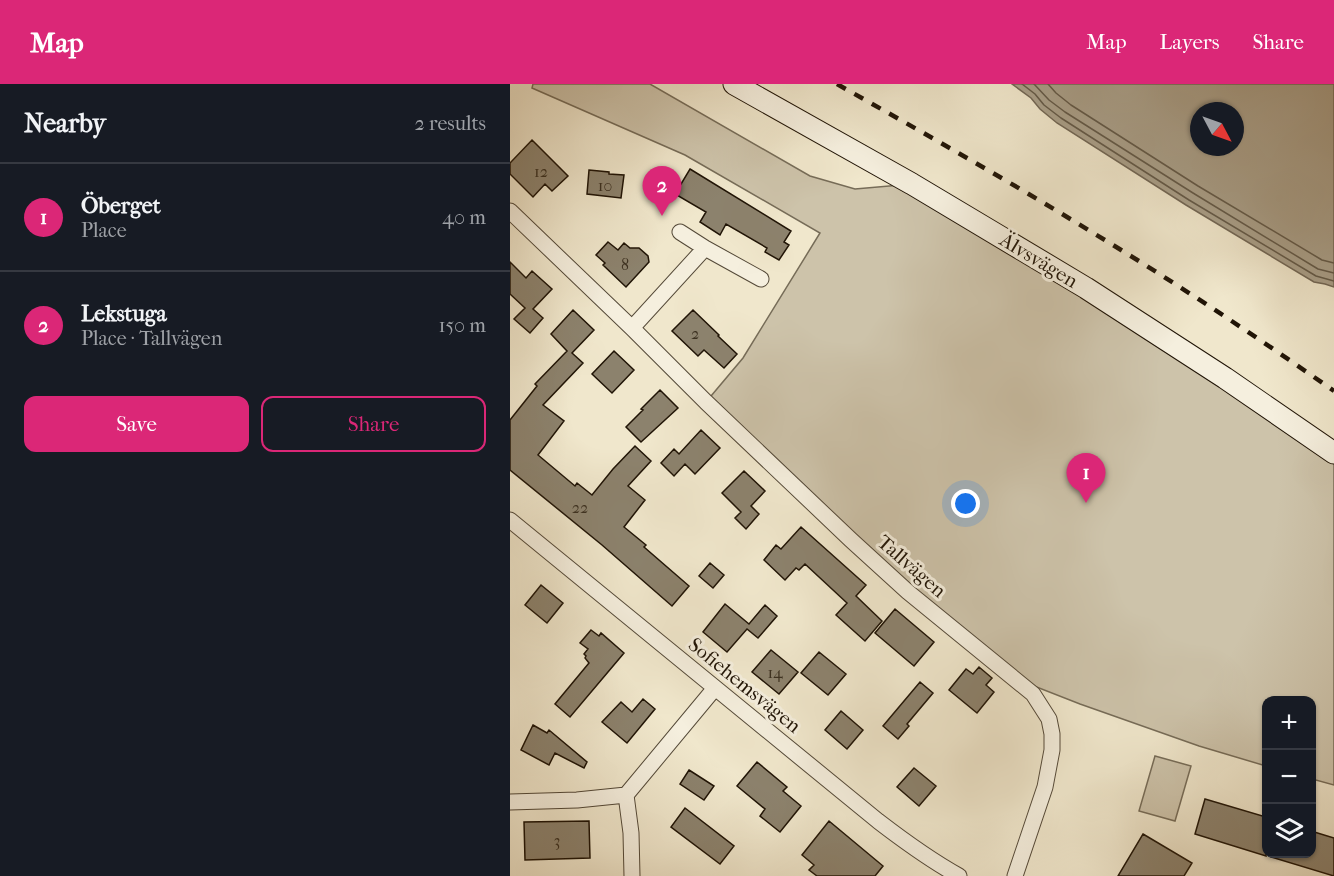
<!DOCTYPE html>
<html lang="en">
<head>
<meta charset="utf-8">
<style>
	:root { --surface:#171b24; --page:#20242c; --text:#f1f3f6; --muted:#9ea1a6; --line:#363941; --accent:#db2777 }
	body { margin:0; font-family:"IM FELL French Canon",serif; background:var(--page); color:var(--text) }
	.controls { position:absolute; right:18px; bottom:18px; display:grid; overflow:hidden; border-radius:12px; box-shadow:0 2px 4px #0004 }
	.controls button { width:54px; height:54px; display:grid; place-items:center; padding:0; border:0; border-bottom:2px solid var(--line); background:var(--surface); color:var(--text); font:30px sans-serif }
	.compass { position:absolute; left:680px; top:18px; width:54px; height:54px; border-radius:50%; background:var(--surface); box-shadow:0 2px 4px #0004; rotate:131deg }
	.you { position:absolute; left:456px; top:420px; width:21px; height:21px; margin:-15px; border:4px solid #fff; border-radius:50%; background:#1a73e8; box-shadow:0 0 0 9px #1a73e833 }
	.badge { display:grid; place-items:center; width:39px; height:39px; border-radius:50%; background:var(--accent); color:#fff; font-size:20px; font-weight:700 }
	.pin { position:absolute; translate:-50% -50px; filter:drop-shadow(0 2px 3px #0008) }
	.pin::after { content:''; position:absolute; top:32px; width:21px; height:18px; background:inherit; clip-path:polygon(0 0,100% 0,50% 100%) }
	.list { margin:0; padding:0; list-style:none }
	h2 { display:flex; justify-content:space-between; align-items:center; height:78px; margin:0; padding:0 24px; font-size:26px }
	h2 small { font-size:20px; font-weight:400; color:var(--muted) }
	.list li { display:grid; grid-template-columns:39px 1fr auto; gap:18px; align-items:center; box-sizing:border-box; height:108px; padding:0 24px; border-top:2px solid var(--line) }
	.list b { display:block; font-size:22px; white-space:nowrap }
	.list p { margin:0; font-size:20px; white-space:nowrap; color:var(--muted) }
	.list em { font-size:20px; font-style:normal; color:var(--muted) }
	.actions { display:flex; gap:12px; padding:18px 24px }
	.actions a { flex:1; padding:14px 0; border:2px solid var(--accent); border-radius:12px; text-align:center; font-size:21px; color:var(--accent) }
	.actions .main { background:var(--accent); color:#fff }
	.icon { flex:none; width:33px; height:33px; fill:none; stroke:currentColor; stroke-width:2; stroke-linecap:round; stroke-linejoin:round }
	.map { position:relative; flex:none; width:824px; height:792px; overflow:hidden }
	header { display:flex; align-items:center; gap:36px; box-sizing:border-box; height:84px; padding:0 30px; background:var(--accent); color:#fff }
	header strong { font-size:28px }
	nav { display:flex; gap:33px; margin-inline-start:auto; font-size:21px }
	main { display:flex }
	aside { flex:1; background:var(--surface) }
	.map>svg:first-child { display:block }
	.green { fill:#cdc3aa; stroke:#766c58; stroke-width:1.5 }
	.water { fill:#a99f89; stroke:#726755; stroke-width:1.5; fill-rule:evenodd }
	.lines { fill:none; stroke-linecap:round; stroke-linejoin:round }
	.shore { stroke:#645a48; stroke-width:1.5 }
	.building { fill:#8c826d; stroke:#201406; stroke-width:1.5 }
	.street-casing { stroke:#544938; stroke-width:17 }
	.secondary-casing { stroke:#201406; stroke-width:23 }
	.street { stroke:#f5efde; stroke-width:15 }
	.secondary { stroke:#f5efde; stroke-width:21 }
	.rail { stroke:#201406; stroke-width:4.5; stroke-dasharray:10 10; stroke-linecap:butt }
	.labels { text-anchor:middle; stroke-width:6; stroke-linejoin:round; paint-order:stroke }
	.number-label { font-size:16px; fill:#3b3020 }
	.street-label { font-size:20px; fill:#201406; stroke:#f5efde }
</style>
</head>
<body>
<header>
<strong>Map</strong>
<nav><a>Map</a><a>Layers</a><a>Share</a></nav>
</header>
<main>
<aside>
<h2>Nearby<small>2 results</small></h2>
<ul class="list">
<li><span class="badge">1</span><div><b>Öberget</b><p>Place</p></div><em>40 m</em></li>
<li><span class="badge">2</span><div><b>Lekstuga</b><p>Place · Tallvägen</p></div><em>150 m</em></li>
</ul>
<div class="actions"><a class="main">Save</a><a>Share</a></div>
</aside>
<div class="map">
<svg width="824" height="792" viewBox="0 0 824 792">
	<rect width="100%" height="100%" fill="#f0e7cc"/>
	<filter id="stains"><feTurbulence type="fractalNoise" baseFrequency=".00333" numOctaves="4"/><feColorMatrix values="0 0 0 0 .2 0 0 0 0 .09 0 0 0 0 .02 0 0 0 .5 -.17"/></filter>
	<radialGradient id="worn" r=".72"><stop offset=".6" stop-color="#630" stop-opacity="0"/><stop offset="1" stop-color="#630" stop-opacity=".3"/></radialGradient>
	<path class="green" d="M23,0h117l160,92 45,13 57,-5 422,269v332l-22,-6v-79h-46v66l-67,-20 -119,-42 -64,-25 -310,-277 37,-44 77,-125 -135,-78 -153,-67z
		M645,672l36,10 -16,55 -36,-10z"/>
	<path class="water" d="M502,0h322v203l-9,-3 -11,-2 -128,-77 -129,-82 -17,-14 -9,-11zM689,27h36v36h-36z"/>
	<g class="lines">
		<path class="shore" d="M512,0l13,10 9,11 17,13 128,82 127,76 18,5
			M524,0l15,16 16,12 128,81 125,76 16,4
			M538,0l8,9 15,12 127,81 124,74 12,3"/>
	</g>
	<path class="building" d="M22,56l36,36 -16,15 -7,-7 -12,13 -23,-23v-11z
		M180,85l101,62 -7,11 5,3 -10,15 -14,-8 2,-4 -41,-24 -6,11 -20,-13 6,-10 -31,-18z
		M79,86l20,2v2l15,1 -3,23 -34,-4z
		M98,158l10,8 6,-7 6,5h9l9,8 1,6 -23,25 -23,-22 2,-2 -9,-8z
		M0,178l16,16 6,-7 20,18 -19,20 10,9 -13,15 -16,-14 11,-11 -15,-14z
		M63,226l21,20 -22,23 11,10 -40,42 21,16 -26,34 37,31 2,-3 15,12 21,-26 22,-23 16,15 -23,25 17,14 -21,27 22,18 -2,2 45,39 -17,20 -70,-61 -92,-75v-50l27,-34 -2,-2 32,-33 -16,-17z
		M183,226l26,25 -1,1 19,18 -13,14 -20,-18 -6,6 -26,-25z
		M104,267l20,19 -22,23 -20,-19z
		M150,306l18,18 -37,34 -15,-15 17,-17 -2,-1z
		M191,346l19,18 -25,26 -10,-10 -11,12 -13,-13 13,-14 5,5z
		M234,387l21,20 -14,15 8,8 -13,15 -11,-11 6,-6 -19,-19z
		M291,443l65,58 -10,11 26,25 -17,20 -29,-26 11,-12 -42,-39 -6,6 -3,-2 -11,12 -21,-20 12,-15 5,4z
		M200,479l14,12 -11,13 -14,-12z
		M31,501l22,18 -16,20 -22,-18z
		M215,520l24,20 16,-19 12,11 -19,22 -11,-9 -20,23 -24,-20z
		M385,525l39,33 -20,24 -39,-33z
		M81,546l8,6 2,-3 23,20 -54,64 -15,-13 34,-41 -4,-5 1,-2 -2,-2 4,-5 -8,-6z
		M261,566l27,22 -19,22 -27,-22z
		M309,568l27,22 -18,21 -27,-22z
		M469,583l13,11 -6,7 8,7 -17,21 -28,-23 17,-21 7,5z
		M410,598l13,11 -26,31 2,2 -11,13 -15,-13z
		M133,615l12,10 -28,34 -25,-21 19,-20 11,10z
		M331,627l22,19 -16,19 -22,-19z
		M23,641l14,8 2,-3 38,32 -3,6 -29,-15 -6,12 -28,-15z
		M247,678l30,25 -4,4 18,15 -21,26 -20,-16 5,-7 -28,-23z
		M404,684l22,18 -17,20 -22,-19z
		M179,686l25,16 -10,14 -24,-16z
		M695,715l61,18v39l-71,-22z
		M175,724l49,38 -14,18 -49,-37z
		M79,737l1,37 -65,2 -1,-38z
		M319,737l54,45 -8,10h-58l-8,-6 5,-5 -12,-10z
		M801,747l23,7v38l-63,-19v-3h40z
		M633,750l49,29 -8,13h-66z"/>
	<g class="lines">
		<g class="street-casing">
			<path id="street" d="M0,127l122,117 74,74 145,138 57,52 125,102 16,25 3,15v16l-7,37 -30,89
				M170,148l25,16 56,31
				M122,244l73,-80
				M0,436l368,301c26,20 52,39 81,55
				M116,711l5,38 1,43
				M0,718l67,-2 49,-5 89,-107"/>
		</g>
		<g class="secondary-casing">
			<path id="secondary" d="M224,0l178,100 174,104 139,90 109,75"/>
		</g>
		<use href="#street" class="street"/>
		<use href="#secondary" class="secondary"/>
		<path class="rail" d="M327,0c85,48 170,96 253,147 83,50 164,104 244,160"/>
	</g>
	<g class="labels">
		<g class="number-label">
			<text x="31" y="93">12</text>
			<text x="95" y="107">10</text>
			<text x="115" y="186">8</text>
			<text x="185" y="255">2</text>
			<text x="70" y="429">22</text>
			<text x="265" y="594">14</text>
			<text x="47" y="762">3</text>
		</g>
		<g class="street-label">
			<text transform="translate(529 176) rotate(31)" y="7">Älvsvägen</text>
			<text transform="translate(402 482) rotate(41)" y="7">Tallvägen</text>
			<text transform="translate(235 601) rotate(39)" y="7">Sofiehemsvägen</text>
		</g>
	</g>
	<rect width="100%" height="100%" filter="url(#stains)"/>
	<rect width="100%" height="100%" fill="url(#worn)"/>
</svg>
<div class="controls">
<button>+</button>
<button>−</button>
<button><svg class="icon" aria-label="layers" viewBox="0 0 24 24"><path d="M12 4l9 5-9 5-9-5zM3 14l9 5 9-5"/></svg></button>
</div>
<svg class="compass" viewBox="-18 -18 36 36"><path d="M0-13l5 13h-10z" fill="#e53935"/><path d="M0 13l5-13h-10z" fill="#9ea1a6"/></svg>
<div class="you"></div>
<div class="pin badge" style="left:576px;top:419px">1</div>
<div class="pin badge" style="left:152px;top:132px">2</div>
</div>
</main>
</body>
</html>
